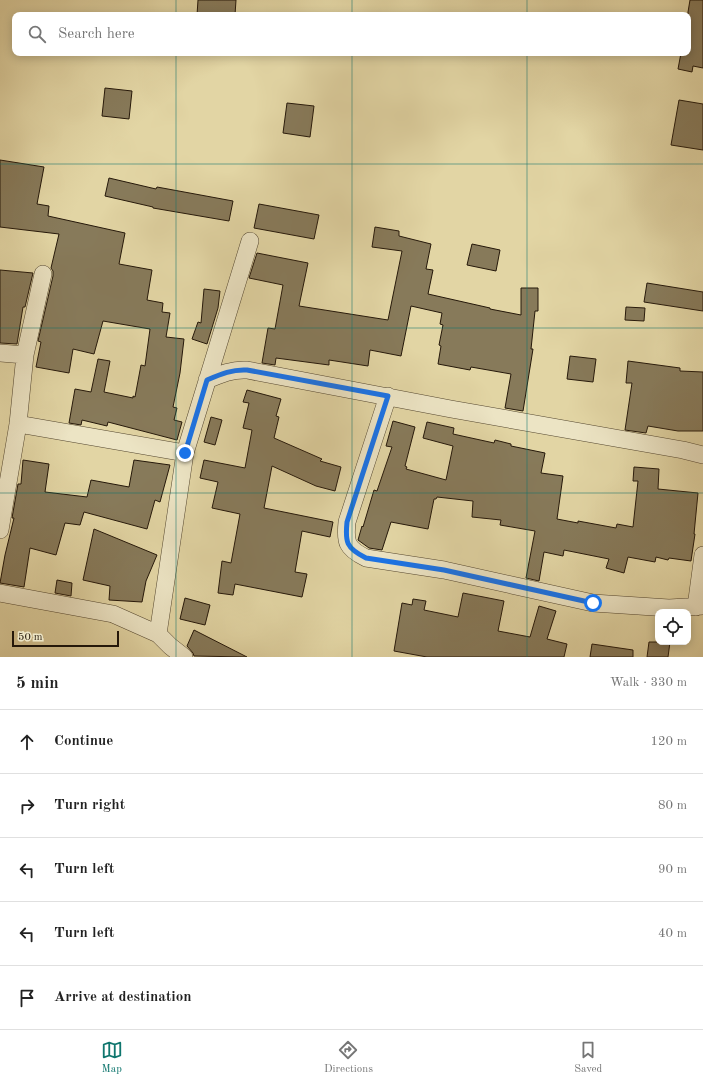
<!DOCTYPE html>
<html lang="en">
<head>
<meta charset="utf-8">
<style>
	:root { --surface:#fff; --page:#f2f2f2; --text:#222; --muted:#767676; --line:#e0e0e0; --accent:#0f766e }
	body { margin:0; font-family:"Old Standard TT",serif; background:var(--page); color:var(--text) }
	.controls { position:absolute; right:12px; bottom:12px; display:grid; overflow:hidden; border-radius:8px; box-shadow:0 2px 10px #0003 }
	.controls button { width:36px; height:36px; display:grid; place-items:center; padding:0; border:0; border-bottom:1px solid var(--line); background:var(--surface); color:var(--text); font:20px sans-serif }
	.scale { position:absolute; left:12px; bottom:10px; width:107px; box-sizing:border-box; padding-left:4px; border:2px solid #25180a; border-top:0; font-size:11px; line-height:14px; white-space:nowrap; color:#25180a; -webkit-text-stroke:3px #ece4c4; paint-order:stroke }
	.stop { position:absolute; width:12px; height:12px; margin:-9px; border:3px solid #1a73e8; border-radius:50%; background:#fff }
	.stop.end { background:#1a73e8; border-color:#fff; box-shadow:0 1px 4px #0008 }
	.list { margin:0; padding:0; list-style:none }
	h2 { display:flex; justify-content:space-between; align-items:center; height:52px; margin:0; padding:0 16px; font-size:17px }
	h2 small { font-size:13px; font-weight:400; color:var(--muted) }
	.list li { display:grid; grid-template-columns:26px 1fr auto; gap:12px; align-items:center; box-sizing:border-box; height:64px; padding:0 16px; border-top:1px solid var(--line) }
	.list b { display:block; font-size:15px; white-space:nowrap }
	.list em { font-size:13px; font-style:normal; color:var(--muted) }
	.icon { flex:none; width:22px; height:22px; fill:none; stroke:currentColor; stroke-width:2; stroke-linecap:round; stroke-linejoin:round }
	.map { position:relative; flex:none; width:703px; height:657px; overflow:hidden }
	.search { position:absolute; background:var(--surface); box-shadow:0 2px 10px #0003; left:12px; right:12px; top:12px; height:44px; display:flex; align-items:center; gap:10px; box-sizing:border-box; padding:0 14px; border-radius:8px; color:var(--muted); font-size:15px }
	.sheet { height:372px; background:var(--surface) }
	nav { display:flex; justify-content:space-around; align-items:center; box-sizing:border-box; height:56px; border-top:1px solid var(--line); background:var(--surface); font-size:11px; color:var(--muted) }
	nav a { display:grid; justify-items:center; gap:2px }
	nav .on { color:var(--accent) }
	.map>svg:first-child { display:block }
	.building { fill:#877a5a; stroke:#25180a }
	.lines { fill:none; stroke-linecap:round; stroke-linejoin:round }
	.street-casing { stroke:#544730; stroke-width:18 }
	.street { stroke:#ece4c4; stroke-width:17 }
	.route { stroke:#1a73e8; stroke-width:5 }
	.grid { fill:none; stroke:#0f766e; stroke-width:1; stroke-opacity:0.55 }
</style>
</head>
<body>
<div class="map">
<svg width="703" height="657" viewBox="0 0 703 657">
	<rect width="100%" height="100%" fill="#e2d5a4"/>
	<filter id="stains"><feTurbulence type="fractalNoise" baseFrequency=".005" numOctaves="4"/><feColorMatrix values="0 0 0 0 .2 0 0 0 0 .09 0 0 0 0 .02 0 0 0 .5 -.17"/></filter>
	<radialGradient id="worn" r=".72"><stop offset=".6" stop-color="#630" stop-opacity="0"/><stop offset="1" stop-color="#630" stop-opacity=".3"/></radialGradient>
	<path class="building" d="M198,0h38l-1,15h-38z
		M690,0h13v68l-10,-2 -1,6 -14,-3 3,-16h7v-41z
		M105,88l27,3 -3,28 -27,-3z
		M679,100l24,4v46l-32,-5z
		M287,103l27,3 -4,31 -27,-4z
		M0,160l44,7 -7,37 12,2 -1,10 77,17 -6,31 33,6 -5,30 16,3 -1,9 8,1 -4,24 18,2 -4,34 -7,34 4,1 -3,12 8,2 -5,18 -69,-18 -1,4 -25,-6 -1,5 -12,-2 6,-34 16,3 7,-33 12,2 -6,31 29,6v-2l2,1 6,-32 4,1 5,-37 -47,-8 -9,33 -21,-5 -4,24 -33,-6 5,-25 -3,-1 15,-65v-5l-2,-3 8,-34 -59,-7z
		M109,178l47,11 1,-2 76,14 -4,20 -76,-13v-1l-48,-11z
		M259,204l60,11 -5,24 -60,-11z
		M375,227l24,4v5l32,8 -5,25 7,1 -5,24 62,14v1l31,6v-27h17v23h-3l-4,38h2l-10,62 -18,-3 6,-34 -40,-7 -1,3 -32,-6 3,-18 -2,-1 4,-20 -3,-1 2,-11 -31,-7 -10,50 -31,-6 -2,16 -39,-6v5l-53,-7 -1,7 -13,-2 6,-35 7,1 8,-44 -34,-7 8,-25 51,10 -9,43 89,14 14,-69 -30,-4z
		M472,244l28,6 -4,21 -29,-6z
		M0,270l33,3 -8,34h-2l-6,37 -17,-1z
		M647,283l56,9v19l-59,-9z
		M204,289l16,2 -2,17 -11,36 -15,-5 6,-17 3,1z
		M626,307l19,1 -1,13 -19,-1z
		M570,356l26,3 -3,23 -26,-3z
		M628,361l52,7v3l23,1v59h-25l-30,-5 -2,7 -21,-3 7,-47h-6z
		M247,390l34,9 -5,17 3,1 -5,21 48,21 -2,2 21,6 -6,24 -19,-5 -44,-20 -8,42 69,14 -3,15 -28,-6 -7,41 12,2 -5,23 -67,-13 -2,11 -15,-2 4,-32 9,2 9,-49 -28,-6 6,-26 -18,-4 4,-18 41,8 7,-38 -9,-2 6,-25 -6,-1z
		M211,417l11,3 -7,25 -11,-3z
		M393,421l22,6 -10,39 2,1 -1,2 40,11 7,-34 -30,-8 4,-16 27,6 -1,6 41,9 1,-3 16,4v2l34,7 -4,20 22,3 -6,43 21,4v-2l38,7 1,-4 16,3 5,-46h-5l1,-14 25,2 -1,20 40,4 -4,41h1l-4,27 -22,-3 -1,2 -12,-3 -1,5 -27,-5 -4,16 -18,-5 3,-9 -45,-9 -1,6 -19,-4 -5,29 -13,-3 9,-47 -35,-6 1,-5 -29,-3 1,-16 -36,-4 -1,2h-2l-6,30 -37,-7 -9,28 -13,-2 -11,-8 4,-14 1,1 11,-37 3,1 15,-44 -6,-1z
		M23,460l26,4 -4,28 42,5 4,-17 38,7 5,-27 36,5 -10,37 -5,-2 -8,29 -63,-17 -4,13 -15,-2 -9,32 -26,-7 -6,39 -24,-4 5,-28 9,-37h-2l6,-34h3z
		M94,529l63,26 -11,26 -4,21 -33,-2 1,-14 -27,-6z
		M57,580l15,3 -1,13 -16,-3z
		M463,593l41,8 -6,30 32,6 9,-31 17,5 -9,28 20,5 -3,13h-137l-33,-6 8,-48 10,2 1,-6 13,2 -2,9 34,7z
		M185,598l25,7 -5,20 -25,-6z
		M194,630l53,27 -53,-1 -1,-3 -6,-7z
		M649,642h21l-2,15h-21z
		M592,644l41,6v7h-43z"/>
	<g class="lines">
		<g class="street-casing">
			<path id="street" d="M0,353l25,2
				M207,380c14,-6 26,-11 40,-10l204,39 232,41 20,5
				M388,396l-41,126c-2,20 -1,26 19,36l78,12 149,33 76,5 34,-2
				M18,424l167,29
				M0,530l18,-106 7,-69 18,-81
				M0,593l113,21 45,20 12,12 14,11
				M696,607l7,-52
				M158,634l27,-181 65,-212"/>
		</g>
		<use href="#street" class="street"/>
	</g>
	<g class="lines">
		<path class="route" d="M185,453l22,-73c14,-6 26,-11 40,-10l141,26 -41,126c-2,20 -1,26 19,36l78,12 149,33"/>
	</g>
	<path class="grid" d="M176,0v15M352,0v15M527,0v15M176,53v604M352,53v604M527,53v604M0,164h703M0,328h703M0,493h703"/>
	<rect width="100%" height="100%" filter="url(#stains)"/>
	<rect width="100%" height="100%" fill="url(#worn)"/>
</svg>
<div class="controls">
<button><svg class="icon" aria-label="locate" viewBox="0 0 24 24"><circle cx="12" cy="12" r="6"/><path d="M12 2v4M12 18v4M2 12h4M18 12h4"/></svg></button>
</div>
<div class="scale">50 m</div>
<div class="stop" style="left:593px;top:603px"></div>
<div class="stop end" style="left:185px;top:453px"></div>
<div class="search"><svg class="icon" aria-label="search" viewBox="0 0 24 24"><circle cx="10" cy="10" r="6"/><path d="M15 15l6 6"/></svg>Search here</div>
</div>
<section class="sheet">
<h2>5 min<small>Walk · 330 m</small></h2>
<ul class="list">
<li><svg class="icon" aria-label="ahead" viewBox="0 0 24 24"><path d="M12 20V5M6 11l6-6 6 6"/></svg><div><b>Continue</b></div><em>120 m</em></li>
<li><svg class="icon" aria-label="right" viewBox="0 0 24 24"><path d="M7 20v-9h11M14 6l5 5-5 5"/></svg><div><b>Turn right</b></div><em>80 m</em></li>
<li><svg class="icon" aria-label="left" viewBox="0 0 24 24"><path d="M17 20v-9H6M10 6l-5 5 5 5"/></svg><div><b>Turn left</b></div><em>90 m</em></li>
<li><svg class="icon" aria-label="left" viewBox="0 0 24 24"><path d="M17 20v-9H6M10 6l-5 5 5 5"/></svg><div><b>Turn left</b></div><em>40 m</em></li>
<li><svg class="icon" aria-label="arrive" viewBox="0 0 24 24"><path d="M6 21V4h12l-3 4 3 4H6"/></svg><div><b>Arrive at destination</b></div></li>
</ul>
</section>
<nav>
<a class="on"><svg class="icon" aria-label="map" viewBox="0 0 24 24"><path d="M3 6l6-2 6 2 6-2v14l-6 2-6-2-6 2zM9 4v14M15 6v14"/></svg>Map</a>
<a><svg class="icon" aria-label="directions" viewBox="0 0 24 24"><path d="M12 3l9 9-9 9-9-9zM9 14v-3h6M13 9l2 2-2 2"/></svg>Directions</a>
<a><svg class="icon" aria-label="saved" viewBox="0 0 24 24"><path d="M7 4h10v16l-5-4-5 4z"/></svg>Saved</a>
</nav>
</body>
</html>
